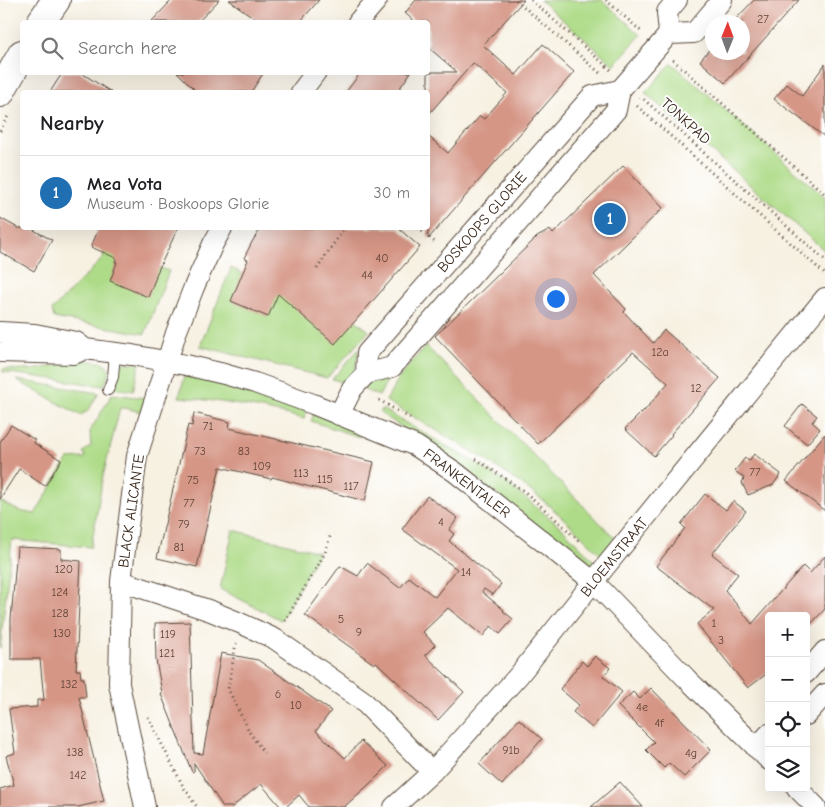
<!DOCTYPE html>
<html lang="en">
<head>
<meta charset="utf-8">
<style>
	:root { --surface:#fff; --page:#f6f6f6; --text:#202124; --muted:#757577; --line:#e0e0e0; --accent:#1f6fb2 }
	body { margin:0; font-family:"Comic Neue",sans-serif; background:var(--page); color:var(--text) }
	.controls { position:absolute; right:15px; bottom:15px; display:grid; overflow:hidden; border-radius:5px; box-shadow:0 5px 20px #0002 }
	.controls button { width:45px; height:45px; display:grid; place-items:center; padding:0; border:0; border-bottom:1px solid var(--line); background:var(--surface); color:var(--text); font:25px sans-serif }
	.compass { position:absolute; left:705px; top:15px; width:45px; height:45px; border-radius:50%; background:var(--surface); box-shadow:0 5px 20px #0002; rotate:1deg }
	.you { position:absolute; left:555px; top:298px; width:18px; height:18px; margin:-12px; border:4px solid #fff; border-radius:50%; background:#1a73e8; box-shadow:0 0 0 8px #1a73e833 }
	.badge { display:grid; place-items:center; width:32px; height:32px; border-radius:50%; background:var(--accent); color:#fff; font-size:16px; font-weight:700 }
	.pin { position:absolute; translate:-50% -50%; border:2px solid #fff; box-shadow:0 1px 5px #0006 }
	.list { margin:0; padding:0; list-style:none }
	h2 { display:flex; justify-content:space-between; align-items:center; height:65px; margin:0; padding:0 20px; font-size:21px }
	h2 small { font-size:16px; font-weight:400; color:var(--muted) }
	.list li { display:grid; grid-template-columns:32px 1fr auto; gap:15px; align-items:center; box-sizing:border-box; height:75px; padding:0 20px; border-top:1px solid var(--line) }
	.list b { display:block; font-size:19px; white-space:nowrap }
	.list p { margin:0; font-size:16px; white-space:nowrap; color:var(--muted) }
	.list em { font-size:16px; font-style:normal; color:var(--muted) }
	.icon { flex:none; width:28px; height:28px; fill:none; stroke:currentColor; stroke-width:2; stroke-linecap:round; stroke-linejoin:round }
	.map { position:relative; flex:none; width:825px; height:807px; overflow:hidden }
	.search { position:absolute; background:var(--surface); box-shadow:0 5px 20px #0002; left:20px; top:20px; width:410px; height:55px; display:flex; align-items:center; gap:12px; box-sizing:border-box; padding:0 18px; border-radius:5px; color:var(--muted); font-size:19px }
	.panel { position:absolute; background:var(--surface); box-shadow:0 5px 20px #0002; left:20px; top:90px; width:410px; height:140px; border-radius:5px }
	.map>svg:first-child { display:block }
	.green { fill:#aedb88; stroke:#748253 }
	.building { fill:#d59686 }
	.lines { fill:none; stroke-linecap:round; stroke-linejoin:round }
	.lane-casing { stroke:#57483b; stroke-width:12 }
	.street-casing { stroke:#57483b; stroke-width:22 }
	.secondary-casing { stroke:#57483b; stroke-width:30 }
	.path { stroke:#57483b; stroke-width:3; stroke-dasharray:1 4; stroke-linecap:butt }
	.lane { stroke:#fff; stroke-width:10 }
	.street { stroke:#fff; stroke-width:20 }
	.secondary { stroke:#fff; stroke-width:28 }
	.labels { text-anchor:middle; stroke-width:4; stroke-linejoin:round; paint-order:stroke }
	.number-label { font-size:12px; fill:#624538 }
	.street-label { font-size:15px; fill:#3b2a1e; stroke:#fff }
</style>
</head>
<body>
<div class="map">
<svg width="825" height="807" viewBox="0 0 825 807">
	<rect width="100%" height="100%" fill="#fff"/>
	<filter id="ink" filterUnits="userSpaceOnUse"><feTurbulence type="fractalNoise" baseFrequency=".02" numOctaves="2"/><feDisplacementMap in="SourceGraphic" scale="10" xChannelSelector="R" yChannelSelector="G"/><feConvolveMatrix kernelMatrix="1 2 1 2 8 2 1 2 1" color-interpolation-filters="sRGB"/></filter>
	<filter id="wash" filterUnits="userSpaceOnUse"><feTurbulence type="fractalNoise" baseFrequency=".0096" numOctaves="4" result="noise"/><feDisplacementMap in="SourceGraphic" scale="20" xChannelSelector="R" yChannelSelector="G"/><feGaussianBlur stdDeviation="1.12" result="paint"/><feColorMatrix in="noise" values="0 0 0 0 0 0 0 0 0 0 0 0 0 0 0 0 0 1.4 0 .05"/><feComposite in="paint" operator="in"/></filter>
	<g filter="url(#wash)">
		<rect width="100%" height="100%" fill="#f7f1e2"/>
		<path class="green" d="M540,0h62l39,35 -27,30z
			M672,63l153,134v54l-180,-158z
			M104,249l65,22 -24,63 -91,-16 -2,-8 51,-52z
			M231,268l74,37 10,-17 54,43 -42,47 -127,-32z
			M426,346l189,192 -14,17c-21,-21 -42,-42 -65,-60 -47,-36 -99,-64 -150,-94l14,-25z
			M359,349l-4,21 -10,13 -13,-4z
			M76,360c19,1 45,-1 27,26l-100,-14v-3l30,1 16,-3z
			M126,362l14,2 -7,27 -18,-3 5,-22z
			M392,371l-13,25 -17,-7 6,-7z
			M185,375l52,12 70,24 -3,8c-41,-11 -83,-18 -125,-22z
			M16,380l83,13 -11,18 -8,4z
			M112,394l33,4 -4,14 -16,-4h-5l-17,68 -12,71 -79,-7 -12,108v-147l19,10 16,3 33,-55 16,-1 2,-1 -3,-5 8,-6 -1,-15z
			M382,409l29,17 60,34 36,23 55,45 38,39 -4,4 -152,-117 -64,-41z
			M314,413l47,19 -2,5 -48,-16z
			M233,530l86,22 -38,68 -61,-31z"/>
		<g id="blocks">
			<path class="building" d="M172,0h47l-21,22h-47z
				M229,0h90l-19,22h-40z
				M416,0h108l-41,45 33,30 27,-31 31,28 -146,167v-103l20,17 32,-37 4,3 23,-26 -34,-30 -45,52v-43h29l-29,-25v-25h-13l-10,-9z
				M754,0h45l-74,83 -25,-22 12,-15v6h30v-30h-9z
				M825,64v73l-51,-38 13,-15 15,12z
				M63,72h17l31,20h-61z
				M177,72h87l-13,20h-54z
				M361,72h50l-14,20h-51z
				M623,166l40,42 -69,67 32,34 -2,3 29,31 11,-13 56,48 -49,56 1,1 -18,21 -29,-27 19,-19v1l24,-28 -35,-31 -95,92 -103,-108 102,-99 13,-7 3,4z
				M0,218l18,10h12l22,12 -18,31 -34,-19z
				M99,228h79l-23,49h1l-8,20 -38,-16 7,-19h-2l1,-4 -25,-11z
				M261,228h137l22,19 -85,97 -57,-50 -10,23 -37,-16 17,-41 -4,-2 8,-16z
				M802,404l15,12 -5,6 8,7 -13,15 -22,-18z
				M194,413l36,9 -1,6 145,34 -9,39 -93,-24 -1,2 -51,-12 -23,100 -40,-9 31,-133 4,1z
				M11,425l24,15 -1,3 27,17 -16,26 -26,-17 -19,30v-57z
				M825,434v77l-39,-30z
				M754,454l27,20 -8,11 -25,10 -6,-12 2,-5 -9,-7 10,-13 4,3z
				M705,494l21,16 7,-9 13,10 -34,43 26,20 -13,16 27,34 51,-58 7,7 15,-17v53l-19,20v-13h-37v56l-21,16 -51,-64 17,-14 -58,-44 29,-38 -4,-4z
				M427,496l31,22 -9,12 5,4 -5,7 52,43 -8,11 -9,-6 -2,3 22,18 -1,1 10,8 -13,15 -9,-8 -8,10 -35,-28 -25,24 12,13 -10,10 39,37 -26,28 -62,-58 -2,2 -69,-49 35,-49 18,10 9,-13 33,25 9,-11 26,20 22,-28 -55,-40z
				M17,547l44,2v10l20,2 -5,109h4l1,8h3l2,19h-7l25,104 -26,6h-78v-18l14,-4 -8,-29 9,-3 -6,-44 28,-2v-7h7l-4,-41h-29v-39z
				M190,622l4,131 9,1 18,-101 37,7 73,51 -15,20 29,27 16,-17 27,25 -12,12 -32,29h-35l-10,-12 -13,12h-5l-20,-23 -29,23h-9l-29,-44v8l-2,1 -31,-78 1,-1 -6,-33 -1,-37z
				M595,656l15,12 -7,8 19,16 -30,36 -19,-16 6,-7 -19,-16 22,-28 5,5z
				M651,688l60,62 -27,27 -15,-14 -5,5 -18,-18 8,-8 -36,-36 15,-14 7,7z
				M519,719l23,20 -40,46 -23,-21z
				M620,782l23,25h-52z"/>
		</g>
	</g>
	<g filter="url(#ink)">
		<use href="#blocks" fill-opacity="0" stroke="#57483b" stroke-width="1"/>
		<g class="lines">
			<g class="lane-casing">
				<path id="lane" d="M108,390l5,-13 2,-24"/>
			</g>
			<g class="street-casing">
				<path id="street" d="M358,22l19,-22
					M669,34l-2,-22 10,-12
					M301,92l15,-20
					M0,332l35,2 41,8 9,7
					M0,352l74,2 11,-5 47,6 54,10 38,9 31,9 58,21 103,42 39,26 139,110 92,96 83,82
					M366,374l1,-21 225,-257 28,-6
					M339,415l13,-26 14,-15 26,-7 224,-257 4,-20 49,-56 25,-1 28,-33
					M121,581l90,30 29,12 35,16 87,61 70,72
					M806,673l19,-22
					M806,715l19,-21
					M756,748l13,-14
					M797,788l19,19
					M145,807l-26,-123 2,-103 16,-125 39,-123 18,-46 19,-43 9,-16
					M394,807l38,-35 87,-97 86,-108 220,-269"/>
			</g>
			<g class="secondary-casing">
				<path id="secondary" d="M41,22l15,-22
					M0,93l22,-39"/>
			</g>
			<path class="path" d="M516,0l85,74
				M531,0l80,70
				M606,0l37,33
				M673,60l152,134
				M640,96l185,164
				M637,106l188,168
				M0,131l8,-15
				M418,228l18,15
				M317,269l27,-41
				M379,400l32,19
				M476,459l49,33 35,31 20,19
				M285,621l40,-68 6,-20
				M236,643l-8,46 22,44 14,20
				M148,717l36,71 13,19"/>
			<use href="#lane" class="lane"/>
			<use href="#street" class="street"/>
			<use href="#secondary" class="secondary"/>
		</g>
	</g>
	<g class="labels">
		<g class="number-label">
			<text x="763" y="23">27</text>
			<text x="382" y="262">40</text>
			<text x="367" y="279">44</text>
			<text x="660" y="356">12a</text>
			<text x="696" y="392">12</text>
			<text x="208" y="430">71</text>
			<text x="200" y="455">73</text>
			<text x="244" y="455">83</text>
			<text x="262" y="470">109</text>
			<text x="755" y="476">77</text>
			<text x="301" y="477">113</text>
			<text x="325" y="483">115</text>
			<text x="193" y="484">75</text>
			<text x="351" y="490">117</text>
			<text x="189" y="507">77</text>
			<text x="441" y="526">4</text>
			<text x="184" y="528">79</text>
			<text x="179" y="551">81</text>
			<text x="64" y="573">120</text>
			<text x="466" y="576">14</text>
			<text x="60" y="596">124</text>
			<text x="60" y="617">128</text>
			<text x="341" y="623">5</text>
			<text x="714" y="627">1</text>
			<text x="359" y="636">9</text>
			<text x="62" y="637">130</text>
			<text x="168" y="638">119</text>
			<text x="721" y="644">3</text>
			<text x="167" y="657">121</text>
			<text x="69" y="688">132</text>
			<text x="278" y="698">6</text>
			<text x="296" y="709">10</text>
			<text x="642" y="711">4e</text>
			<text x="659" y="727">4f</text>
			<text x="511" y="754">91b</text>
			<text x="75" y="756">138</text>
			<text x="691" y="757">4g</text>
			<text x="78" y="779">142</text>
		</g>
		<g class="street-label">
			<text transform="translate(686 121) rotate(42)" y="5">TONKPAD</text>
			<text transform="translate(482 222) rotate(-49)" y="5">BOSKOOPS GLORIE</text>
			<text transform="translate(467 483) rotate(37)" y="5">FRANKENTALER</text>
			<text transform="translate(131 511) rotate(-82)" y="5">BLACK ALICANTE</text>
			<text transform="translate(614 557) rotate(-51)" y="5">BLOEMSTRAAT</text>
		</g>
	</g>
</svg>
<div class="controls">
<button>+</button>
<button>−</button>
<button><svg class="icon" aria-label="locate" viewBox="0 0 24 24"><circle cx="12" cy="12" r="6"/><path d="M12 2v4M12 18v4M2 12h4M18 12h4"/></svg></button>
<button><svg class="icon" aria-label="layers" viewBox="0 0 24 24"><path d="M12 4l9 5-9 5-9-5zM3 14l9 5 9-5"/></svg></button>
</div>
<svg class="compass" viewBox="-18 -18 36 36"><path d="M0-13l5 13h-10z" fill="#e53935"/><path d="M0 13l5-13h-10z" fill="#757577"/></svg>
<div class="you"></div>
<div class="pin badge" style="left:610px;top:219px">1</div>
<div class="search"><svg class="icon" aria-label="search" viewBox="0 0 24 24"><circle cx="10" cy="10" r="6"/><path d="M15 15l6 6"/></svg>Search here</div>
<section class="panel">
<h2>Nearby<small></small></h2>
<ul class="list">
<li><span class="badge">1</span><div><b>Mea Vota</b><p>Museum · Boskoops Glorie</p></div><em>30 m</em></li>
</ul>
</section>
</div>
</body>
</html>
